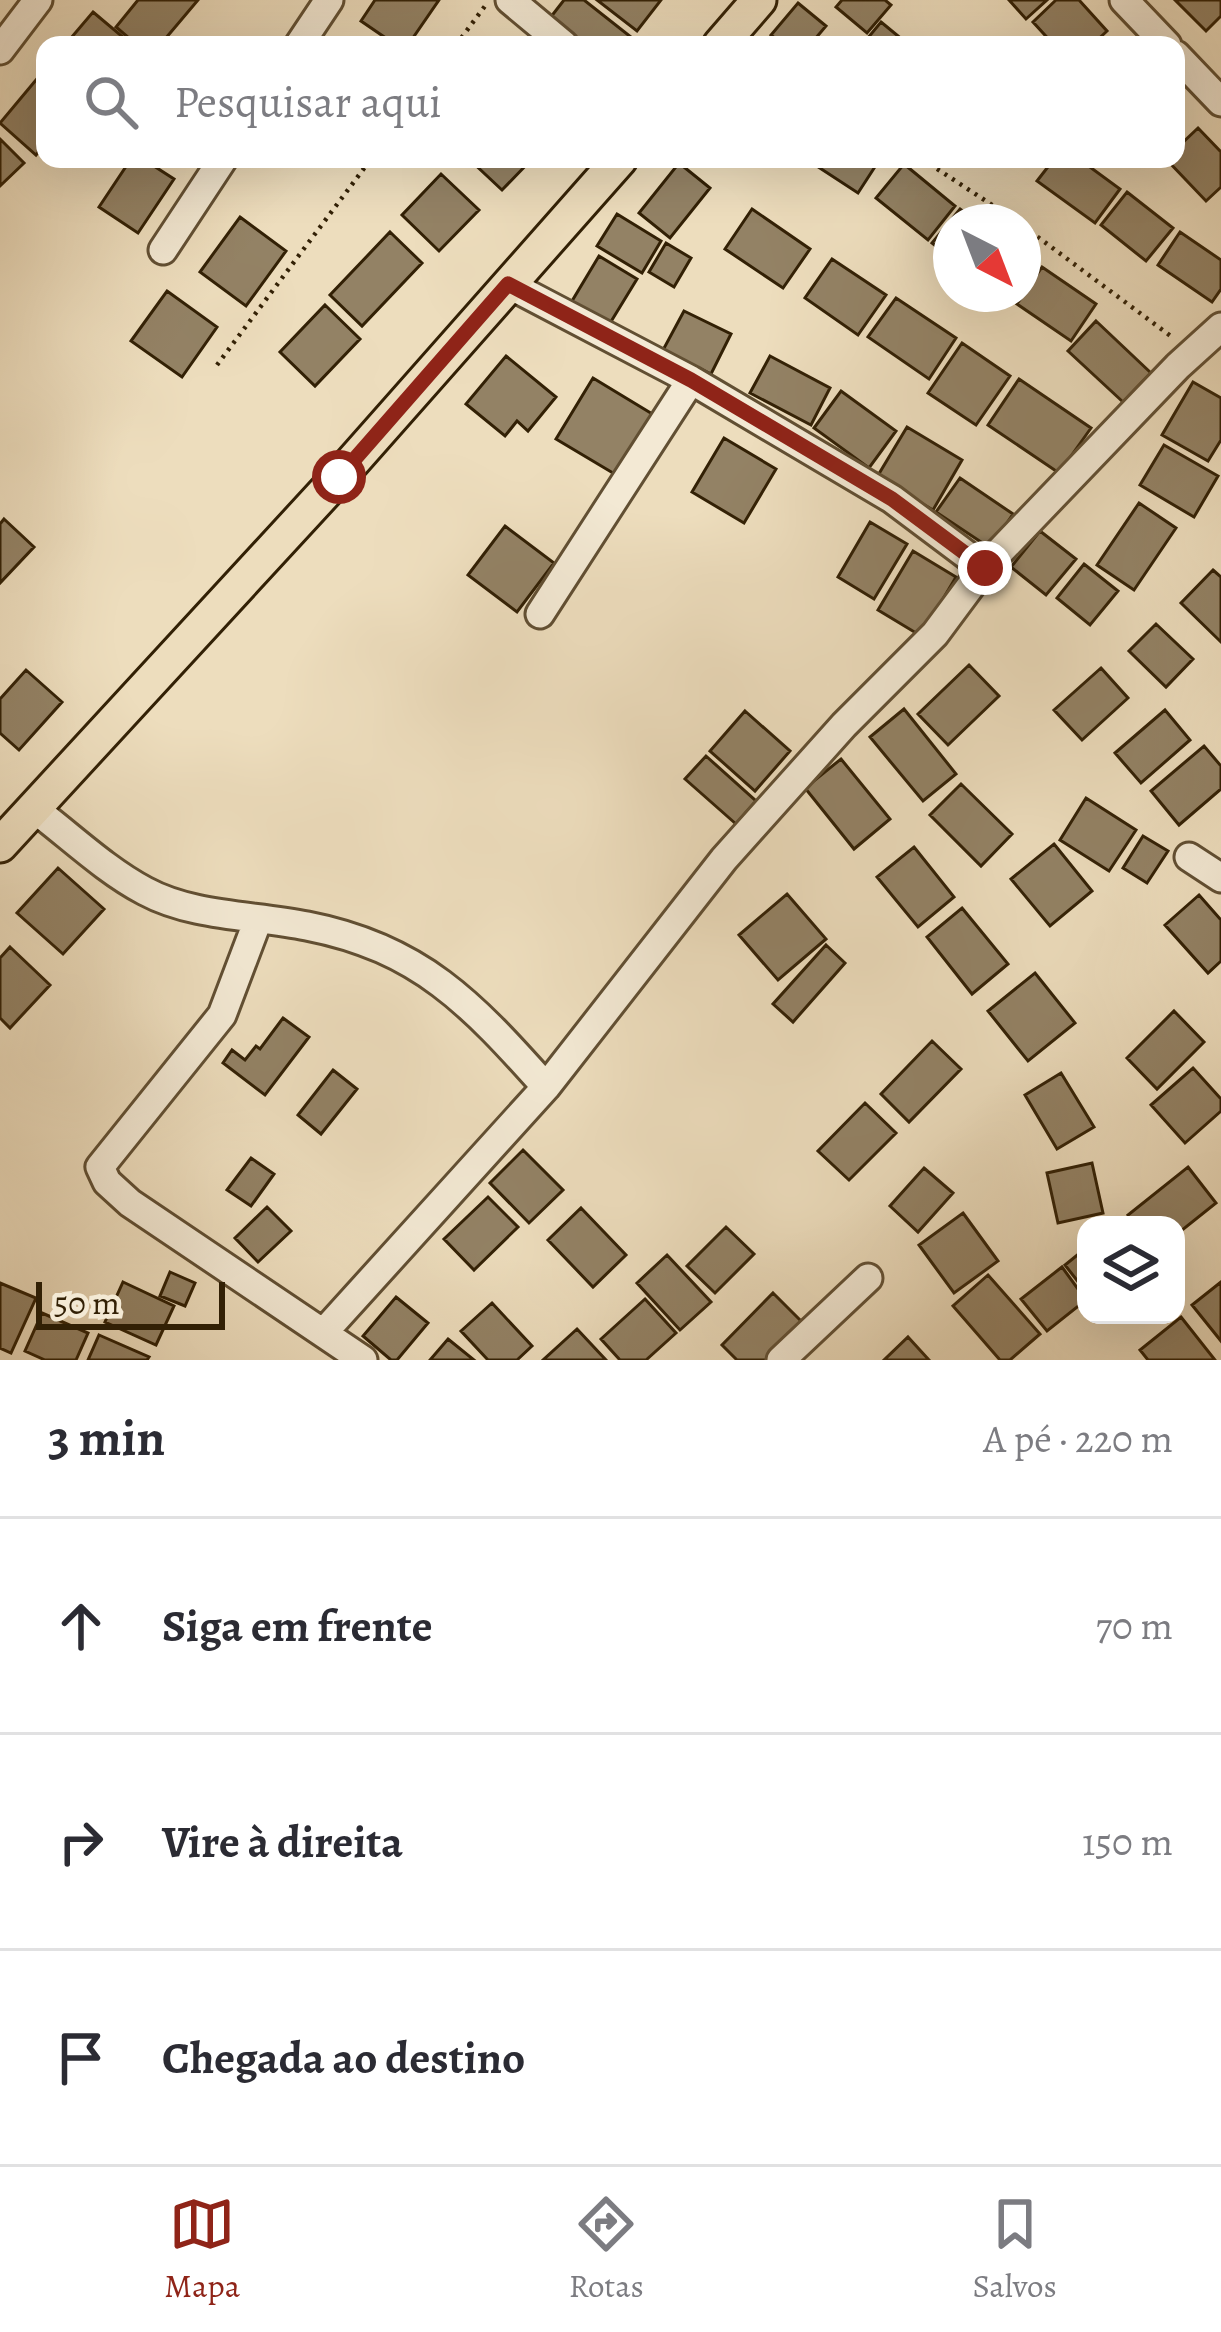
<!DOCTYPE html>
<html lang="pt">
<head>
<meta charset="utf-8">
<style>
	:root { --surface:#fff; --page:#f7f7f7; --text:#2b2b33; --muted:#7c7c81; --line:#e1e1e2; --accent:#8f2418 }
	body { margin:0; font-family:Alegreya,serif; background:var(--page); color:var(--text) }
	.controls { position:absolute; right:36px; bottom:36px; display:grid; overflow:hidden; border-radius:24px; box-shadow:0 12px 48px #0002 }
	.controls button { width:108px; height:108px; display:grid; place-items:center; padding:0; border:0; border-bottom:3px solid var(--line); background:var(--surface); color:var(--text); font:60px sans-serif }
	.compass { position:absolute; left:933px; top:204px; width:108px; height:108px; border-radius:50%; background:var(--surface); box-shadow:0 12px 48px #0002; rotate:138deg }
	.scale { position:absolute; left:36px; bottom:30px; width:189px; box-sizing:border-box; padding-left:12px; border:6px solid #322005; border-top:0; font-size:33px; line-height:42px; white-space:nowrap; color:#322005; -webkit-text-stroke:9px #f3e9d4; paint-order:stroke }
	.stop { position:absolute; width:36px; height:36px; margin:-27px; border:9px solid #8f2418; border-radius:50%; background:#fff }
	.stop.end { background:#8f2418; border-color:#fff; box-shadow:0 3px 12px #0008 }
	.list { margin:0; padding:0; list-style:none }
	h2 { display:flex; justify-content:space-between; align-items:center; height:156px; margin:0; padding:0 48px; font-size:51px }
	h2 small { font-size:39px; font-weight:400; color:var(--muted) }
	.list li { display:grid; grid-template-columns:78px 1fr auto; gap:36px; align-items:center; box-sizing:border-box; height:216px; padding:0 48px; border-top:3px solid var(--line) }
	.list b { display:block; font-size:45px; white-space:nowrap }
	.list em { font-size:39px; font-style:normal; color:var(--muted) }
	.icon { flex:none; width:66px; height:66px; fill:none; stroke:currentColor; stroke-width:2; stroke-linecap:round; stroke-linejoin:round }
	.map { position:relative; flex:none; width:1221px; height:1360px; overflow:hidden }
	.search { position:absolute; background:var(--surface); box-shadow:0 12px 48px #0002; left:36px; right:36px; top:36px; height:132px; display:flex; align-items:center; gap:30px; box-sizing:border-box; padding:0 42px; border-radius:24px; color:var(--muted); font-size:45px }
	.sheet { height:804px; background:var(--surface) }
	nav { display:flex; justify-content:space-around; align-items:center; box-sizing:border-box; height:168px; border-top:3px solid var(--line); background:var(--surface); font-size:33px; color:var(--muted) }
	nav a { display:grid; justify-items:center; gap:6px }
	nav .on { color:var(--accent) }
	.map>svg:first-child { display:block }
	.building { fill:#938265; stroke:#322005; stroke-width:3 }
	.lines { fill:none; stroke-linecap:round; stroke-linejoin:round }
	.minor-casing { stroke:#614f33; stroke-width:33 }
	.major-casing { stroke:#322005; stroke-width:39 }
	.path { stroke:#322005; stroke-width:4.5; stroke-dasharray:3 6; stroke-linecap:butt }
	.minor { stroke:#f3e9d4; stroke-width:27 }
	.major { stroke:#edddbd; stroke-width:33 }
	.route { stroke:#8f2418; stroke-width:15 }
</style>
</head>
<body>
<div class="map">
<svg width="1221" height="1360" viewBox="0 0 1221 1360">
	<rect width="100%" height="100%" fill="#edddbd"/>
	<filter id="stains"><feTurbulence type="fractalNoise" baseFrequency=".00167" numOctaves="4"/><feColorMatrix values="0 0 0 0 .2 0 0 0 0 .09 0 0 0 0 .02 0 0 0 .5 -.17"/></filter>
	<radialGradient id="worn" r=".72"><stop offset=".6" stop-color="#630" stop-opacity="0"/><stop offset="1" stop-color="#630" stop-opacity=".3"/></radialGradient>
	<path class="building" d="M138,0h60l-38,45h-23l-21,-18z
		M375,0h64l-31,45h-12l-35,-24z
		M564,0h20l52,41 -3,4h-49l-34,-27z
		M597,0h64l-24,31z
		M842,0h43l6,5 -24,28 -31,-26z
		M1009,0h38l-21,19z
		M1056,0h23l28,31 -15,14h-38l-21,-23z
		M1175,0h46v16l-15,15z
		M798,3l28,23 -16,19h-27l-12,-10z
		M93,12l37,31 -2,2h-63z
		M881,22l28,23h-47z
		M41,74l4,4v66l-9,11 -36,-32z
		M1198,128l23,24v35l-15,14 -40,-42h10v-10z
		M0,139l24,24 -24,23z
		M131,159h12l31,20 -36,54 -39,-26z
		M469,159h63l-30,31z
		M806,159h74l-22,34z
		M1054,159h25l41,30 -25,34 -58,-42z
		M679,163l31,25 -40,50 -31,-25z
		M904,164l51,42 -27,34 -52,-42z
		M441,174l38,36 -40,41 -37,-36z
		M1127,192l46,36 -27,33 -45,-36z
		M752,209l58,40 -27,39 -58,-39z
		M960,209l16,13h-25v36l-19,-15z
		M617,214l44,27 -19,32 -45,-27z
		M240,217l46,34 -40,55 -46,-34z
		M390,232l32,31 -60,63 -32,-31z
		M1180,232l41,28v29l-9,13 -54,-37z
		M666,243l25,15 -17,29 -25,-15z
		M599,256l38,23 -33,54 -38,-22z
		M832,259l54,36 -28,40 -53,-37z
		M1042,267l54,37 -25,37 -54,-37z
		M167,291l50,36 -35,50 -51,-36z
		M896,298l60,40 -27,41 -61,-42z
		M325,305l35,34 -45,47 -35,-34z
		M684,311l47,23 -20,40 -48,-24z
		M1096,321l55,52 -28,29 -55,-51z
		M962,343l48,33 -34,49 -48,-32z
		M506,356l50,41 -28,34 -11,-10 -12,15 -39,-32z
		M770,356l60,32 -19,37 -61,-32z
		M593,378l61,37 -36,61 -62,-37z
		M1019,379l72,49 -32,45 -71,-48z
		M1193,382l28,16v42l-13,21 -46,-26z
		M841,391l55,40 -27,37 -55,-40z
		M907,427l55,33 -29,50 -56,-33z
		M724,438l52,31 -32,54 -52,-31z
		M1164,445l54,31 -24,41 -54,-32z
		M960,478l53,36 -23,34 -54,-36z
		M1139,503l37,25 -42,62 -37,-25z
		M4,519l30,28 -34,36v-59z
		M870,522l37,22 -33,55 -36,-22z
		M505,526l49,37 -37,49 -49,-37z
		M1040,531l36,28 -30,36 -35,-28z
		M913,551l43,26 -35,59 -43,-26z
		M1084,564l34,27 -28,34 -33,-27z
		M1213,570l8,7v65l-40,-39z
		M1156,624l37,35 -27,28 -37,-36z
		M969,665l30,31 -51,49 -30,-31z
		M1101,668l27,30 -46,42 -28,-30z
		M26,670l36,32 -43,48 -19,-17v-34z
		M904,709l52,65 -33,27 -53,-64z
		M1165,710l25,30 -49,43 -26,-30z
		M745,711l45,40 -35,40 -45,-40z
		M1204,746l17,20v23l-42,36 -28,-34z
		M706,756l50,45 -20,23 -51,-45z
		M841,759l49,60 -36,30 -49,-61z
		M961,784l51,50 -31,32 -51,-51z
		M1086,798l50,32 -27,41 -49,-31z
		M1143,836l25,15 -21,32 -24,-15z
		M1054,844l38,47 -42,35 -39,-47z
		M914,847l40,50 -36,30 -41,-50z
		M58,868l46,41 -41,45 -46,-41z
		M787,894l39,45 -48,41 -39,-45z
		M1199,895l22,25v41l-13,12 -43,-48z
		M962,908l46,56 -36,30 -45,-57z
		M826,945l19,18 -52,59 -20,-18z
		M10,947l40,38 -40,43 -10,-10v-60z
		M1035,973l40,50 -47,38 -40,-50z
		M1174,1011l30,31 -47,47 -30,-31z
		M283,1018l26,19 -44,58 -42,-32 9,-13 13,10 11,-14 4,3z
		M932,1041l29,28 -52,53 -28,-28z
		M1193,1068l28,31v12l-36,32 -34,-38z
		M333,1070l24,19 -36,45 -23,-19z
		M1061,1073l33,54 -37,22 -32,-54z
		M865,1103l31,30 -47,47 -31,-29z
		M523,1150l40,40 -34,33 -39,-40z
		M251,1158l23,16 -23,32 -24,-16z
		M1092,1163l11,50 -45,10 -11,-50z
		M1188,1167l28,36 -40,32v-10h-40l-8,-10z
		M924,1168l29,25 -35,39 -28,-26z
		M488,1197l30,30 -44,43 -30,-31z
		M267,1207l24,24 -33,31 -23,-24z
		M581,1208l45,47 -33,32 -45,-47z
		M963,1213l35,48 -44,32 -35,-48z
		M726,1227l28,27 -39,39 -28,-27z
		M1086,1248v44l-21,-27z
		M667,1255l44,47 -31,28 -43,-47z
		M1062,1267l24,33 -39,31 -26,-32z
		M170,1272l25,11 -10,23 -25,-10z
		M988,1275l52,59 -30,26h-10l-47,-54z
		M123,1282l51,24 -18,39 -51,-23z
		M1221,1282v59l-29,-36z
		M0,1283l36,15 -25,55 -11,-5z
		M773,1293l31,31 -36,36h-31l-15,-15z
		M396,1297l32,26 -31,37h-6l-28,-24z
		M645,1299l31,34 -30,27h-26l-19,-21z
		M492,1303l40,43 -15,14h-29l-27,-29z
		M42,1313l46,20 -12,27h-31l-20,-9z
		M1181,1317l34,43h-67l-8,-10z
		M577,1329l29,31h-63z
		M99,1335l50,22 -2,3h-59z
		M908,1337l21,23h-45z
		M448,1339l26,21h-44z"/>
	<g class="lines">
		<g class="minor-casing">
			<path id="minor" d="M510,0l54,45
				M1124,0l43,45
				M299,45l30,-45
				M0,50l38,-50
				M1176,55l45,47
				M163,250l60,-91
				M508,284l183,96 201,119 92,69
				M540,614l151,-234
				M33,808c36,27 72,62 112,83 48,26 109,24 162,35 113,22 165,78 239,161
				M1189,857l32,21
				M258,920l-36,95 -122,152 7,15 23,21 233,157
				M324,1332l222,-245 178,-228 120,-134 91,-91 49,-66 194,-202 43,-39
				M781,1360l87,-82"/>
		</g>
		<g class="major-casing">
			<path id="major" d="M720,45l39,-45
				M0,845l339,-368 281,-318"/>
		</g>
		<path class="path" d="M456,45l29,-39
			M922,159l96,63
			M1023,226l149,111
			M217,365l154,-206"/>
		<use href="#minor" class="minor"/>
		<use href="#major" class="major"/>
	</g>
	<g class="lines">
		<path class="route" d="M339,477l169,-193 183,96 201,119 93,69"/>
	</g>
	<rect width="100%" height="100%" filter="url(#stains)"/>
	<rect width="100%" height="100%" fill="url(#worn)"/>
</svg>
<div class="controls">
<button><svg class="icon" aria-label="layers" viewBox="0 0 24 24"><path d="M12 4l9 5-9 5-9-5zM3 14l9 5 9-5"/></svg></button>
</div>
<svg class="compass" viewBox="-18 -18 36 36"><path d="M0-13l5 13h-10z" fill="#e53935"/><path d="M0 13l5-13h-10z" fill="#7c7c81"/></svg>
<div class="scale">50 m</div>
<div class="stop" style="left:339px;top:477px"></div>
<div class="stop end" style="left:985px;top:568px"></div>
<div class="search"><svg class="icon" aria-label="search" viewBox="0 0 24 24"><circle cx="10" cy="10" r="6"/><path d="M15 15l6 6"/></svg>Pesquisar aqui</div>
</div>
<section class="sheet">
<h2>3 min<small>A pé · 220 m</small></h2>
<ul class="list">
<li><svg class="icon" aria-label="ahead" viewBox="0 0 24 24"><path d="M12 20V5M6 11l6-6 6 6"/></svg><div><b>Siga em frente</b></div><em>70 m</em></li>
<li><svg class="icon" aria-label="right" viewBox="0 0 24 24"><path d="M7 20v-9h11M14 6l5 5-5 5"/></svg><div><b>Vire à direita</b></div><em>150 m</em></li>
<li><svg class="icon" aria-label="arrive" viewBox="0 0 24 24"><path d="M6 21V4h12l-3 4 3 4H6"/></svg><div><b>Chegada ao destino</b></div></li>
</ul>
</section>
<nav>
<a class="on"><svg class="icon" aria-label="map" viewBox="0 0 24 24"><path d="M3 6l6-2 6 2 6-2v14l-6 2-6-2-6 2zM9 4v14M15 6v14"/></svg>Mapa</a>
<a><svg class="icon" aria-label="directions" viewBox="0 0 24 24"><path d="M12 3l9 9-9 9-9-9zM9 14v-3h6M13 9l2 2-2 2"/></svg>Rotas</a>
<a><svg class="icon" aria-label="saved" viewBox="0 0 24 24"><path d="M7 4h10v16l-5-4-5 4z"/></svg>Salvos</a>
</nav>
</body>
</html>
